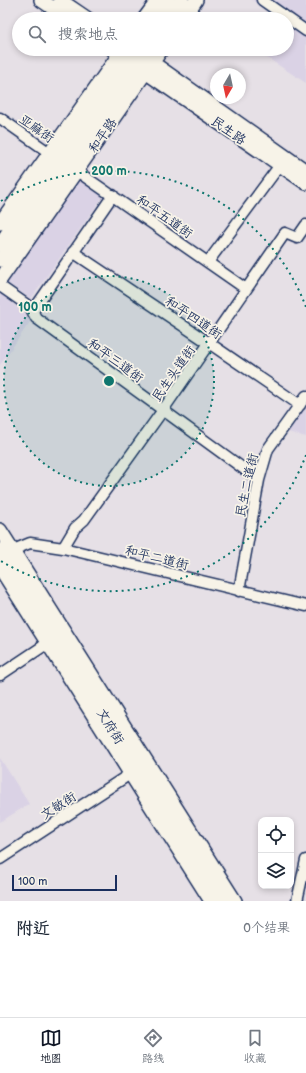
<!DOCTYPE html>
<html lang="zh">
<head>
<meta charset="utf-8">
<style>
	:root { --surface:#fff; --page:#f2f2f3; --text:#1f2937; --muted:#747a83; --line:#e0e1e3; --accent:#111827 }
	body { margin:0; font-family:"Balsamiq Sans","LXGW WenKai TC",sans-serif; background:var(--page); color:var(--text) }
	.controls { position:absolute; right:12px; bottom:12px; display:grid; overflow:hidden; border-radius:8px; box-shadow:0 2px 6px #0003 }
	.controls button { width:36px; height:36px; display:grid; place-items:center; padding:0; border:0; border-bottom:1px solid var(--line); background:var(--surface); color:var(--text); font:20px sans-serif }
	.compass { position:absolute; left:210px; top:68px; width:36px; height:36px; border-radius:50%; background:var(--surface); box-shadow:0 2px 6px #0003; rotate:189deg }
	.scale { position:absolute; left:12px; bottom:10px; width:105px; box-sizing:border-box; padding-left:4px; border:2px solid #1b2f5e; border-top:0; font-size:11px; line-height:14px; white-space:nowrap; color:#1b2f5e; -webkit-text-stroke:3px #f7f3e8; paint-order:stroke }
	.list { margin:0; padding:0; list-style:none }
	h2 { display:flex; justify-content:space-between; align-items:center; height:52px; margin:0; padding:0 16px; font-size:17px }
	h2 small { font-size:13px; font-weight:400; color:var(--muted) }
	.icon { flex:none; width:22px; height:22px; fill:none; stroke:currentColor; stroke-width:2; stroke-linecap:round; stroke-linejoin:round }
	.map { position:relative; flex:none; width:306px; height:901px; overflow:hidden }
	.search { position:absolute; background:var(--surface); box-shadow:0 2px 6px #0003; left:12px; right:12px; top:12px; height:44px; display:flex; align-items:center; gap:10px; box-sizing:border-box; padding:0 14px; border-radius:22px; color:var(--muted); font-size:15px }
	.sheet { height:116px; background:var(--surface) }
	nav { display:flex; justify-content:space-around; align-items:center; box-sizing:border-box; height:56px; border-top:1px solid var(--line); background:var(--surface); font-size:11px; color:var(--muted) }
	nav a { display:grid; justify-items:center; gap:2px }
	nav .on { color:var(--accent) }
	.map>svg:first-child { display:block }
	.built { fill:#dad2e5 }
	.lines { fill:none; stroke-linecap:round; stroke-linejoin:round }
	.minor-casing { stroke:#1b2f5e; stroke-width:13 }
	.major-casing { stroke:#1b2f5e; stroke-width:16 }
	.minor { stroke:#f7f3e8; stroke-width:10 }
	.major { stroke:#f7f3e8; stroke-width:13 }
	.ring { fill:none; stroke:#0f766e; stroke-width:2; stroke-dasharray:2 4 }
	.labels { text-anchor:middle; stroke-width:3.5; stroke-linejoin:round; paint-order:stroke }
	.street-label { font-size:13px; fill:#1b2f5e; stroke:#f7f3e8 }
	.centre { fill:#0f766e; stroke:#f7f3e8; stroke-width:2 }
	.ring-label { font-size:12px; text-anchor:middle; font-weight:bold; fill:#0f766e; stroke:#f7f3e8; stroke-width:3.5; stroke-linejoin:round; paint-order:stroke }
</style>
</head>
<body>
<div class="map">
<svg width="306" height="901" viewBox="0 0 306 901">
	<rect width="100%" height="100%" fill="#e6e0e6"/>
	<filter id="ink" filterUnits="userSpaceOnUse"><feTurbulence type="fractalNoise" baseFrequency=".025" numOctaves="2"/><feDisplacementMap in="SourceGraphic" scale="8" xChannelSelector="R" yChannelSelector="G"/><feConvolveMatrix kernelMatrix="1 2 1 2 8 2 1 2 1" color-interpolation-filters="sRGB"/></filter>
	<g filter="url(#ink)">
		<path class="built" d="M252,0h54v83l-40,-26 5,-8h16v-30h-8z
			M76,176l28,19 -73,104 -28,-19z
			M0,293l32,26 -32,46z
			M306,407v30l-18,-5z
			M0,758l29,46 -29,18z"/>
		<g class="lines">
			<g class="minor-casing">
				<path id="minor" d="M262,0l44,31
					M0,118l54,38
					M71,167l175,122
					M73,252l136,91 91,62
					M208,262l72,-97
					M0,286l30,21 6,11 127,92 96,70
					M33,311l80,-116
					M63,548l12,-20 9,-8 79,-110 122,-177 12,5 9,-13
					M6,553l24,-10 33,5 243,58
					M239,591l20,-111 9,-31 38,-53
					M0,675l48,-32
					M0,859l130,-85
					M297,901l9,-41"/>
			</g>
			<g class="major-casing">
				<path id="major" d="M41,0l28,19
					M60,0l28,19
					M144,19l14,-19
					M156,19l13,-19
					M169,19l13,-19
					M183,19l13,-19
					M112,49l194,134
					M146,58l160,113
					M0,223l123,-174
					M0,244l135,-195
					M0,260l148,-211
					M0,280l162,-231
					M0,530l235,371
					M0,550l222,351
					M0,568l211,333"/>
			</g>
			<use href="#minor" class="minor"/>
			<use href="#major" class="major"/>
		</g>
	</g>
	<circle cx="109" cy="381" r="105" fill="#0f766e" fill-opacity=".12"/>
	<g class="ring">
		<circle cx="109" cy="381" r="105"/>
		<path d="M306 455A210 210 0 0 1 1 561M1 201A210 210 0 0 1 306 307"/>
	</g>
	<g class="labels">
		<g class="street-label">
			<text transform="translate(37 128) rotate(35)" y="5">亚麻街</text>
			<text transform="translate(229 130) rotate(35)" y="5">民生路</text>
			<text transform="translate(102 135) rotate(-55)" y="5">和平路</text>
			<text transform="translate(165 216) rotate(35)" y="5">和平五道街</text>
			<text transform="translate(194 317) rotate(34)" y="5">和平四道街</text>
			<text transform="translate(116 360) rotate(36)" y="5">和平三道街</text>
			<text transform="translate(173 373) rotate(-55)" y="5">民生头道街</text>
			<text transform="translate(246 485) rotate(-78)" y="5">民生二道街</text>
			<text transform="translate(157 557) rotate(14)" y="5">和平二道街</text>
			<text transform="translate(111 726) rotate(58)" y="5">文府街</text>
			<text transform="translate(58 805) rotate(-33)" y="5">文敏街</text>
		</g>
	</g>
	<circle cx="109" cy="381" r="6" class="centre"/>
	<g class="ring-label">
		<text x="109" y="175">200 m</text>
		<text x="35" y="311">100 m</text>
	</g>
</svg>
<div class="controls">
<button><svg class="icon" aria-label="locate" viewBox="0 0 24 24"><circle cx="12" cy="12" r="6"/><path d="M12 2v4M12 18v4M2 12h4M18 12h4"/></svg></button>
<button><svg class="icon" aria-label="layers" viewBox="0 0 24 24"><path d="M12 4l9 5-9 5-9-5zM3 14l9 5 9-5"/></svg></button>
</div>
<svg class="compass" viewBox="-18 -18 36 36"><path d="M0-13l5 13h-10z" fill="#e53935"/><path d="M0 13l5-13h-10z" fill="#747a83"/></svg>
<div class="scale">100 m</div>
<div class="search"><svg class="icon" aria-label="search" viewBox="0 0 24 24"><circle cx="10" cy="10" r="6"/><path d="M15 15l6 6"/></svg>搜索地点</div>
</div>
<section class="sheet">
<h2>附近<small>0个结果</small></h2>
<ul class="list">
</ul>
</section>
<nav>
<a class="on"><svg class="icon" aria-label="map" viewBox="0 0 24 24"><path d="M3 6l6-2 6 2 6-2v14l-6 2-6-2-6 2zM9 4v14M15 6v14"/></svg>地图</a>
<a><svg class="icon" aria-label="directions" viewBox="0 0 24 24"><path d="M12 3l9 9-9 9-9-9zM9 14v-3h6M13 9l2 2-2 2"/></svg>路线</a>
<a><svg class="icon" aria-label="saved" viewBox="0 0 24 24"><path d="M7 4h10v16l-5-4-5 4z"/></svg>收藏</a>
</nav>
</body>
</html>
